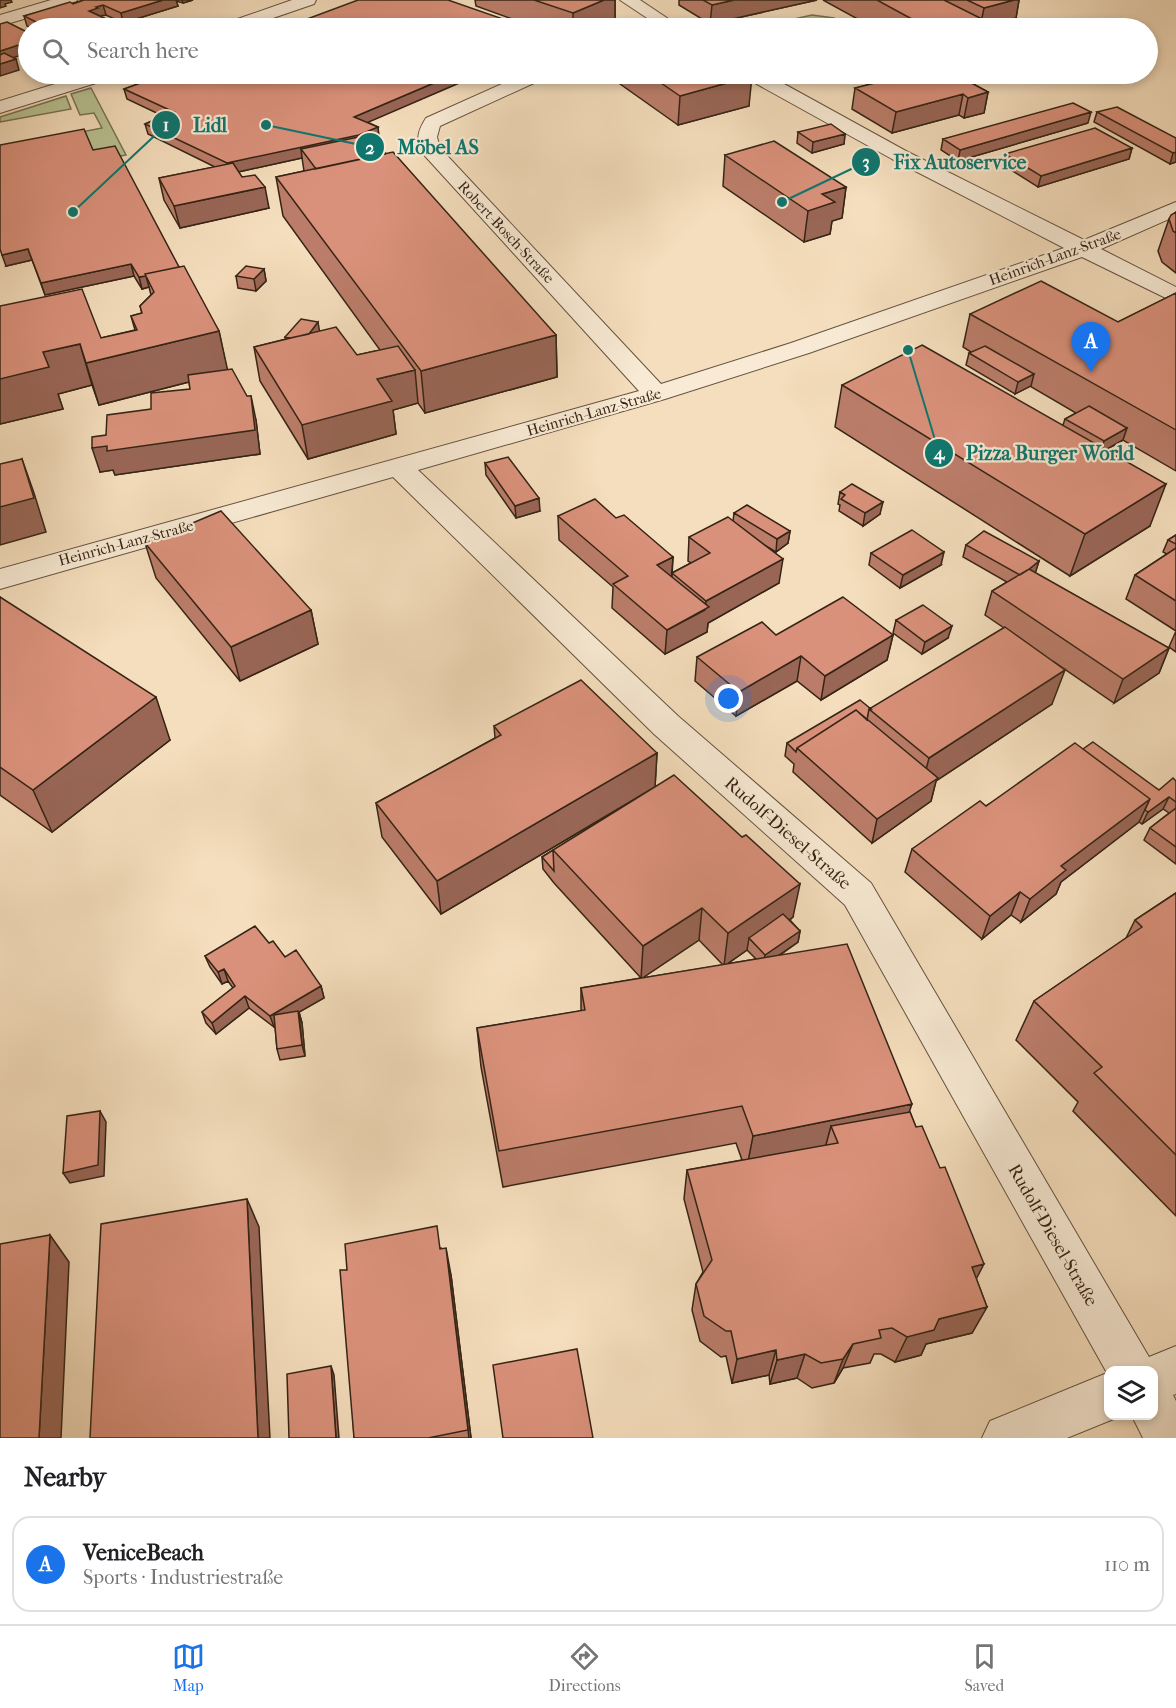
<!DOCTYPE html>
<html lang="en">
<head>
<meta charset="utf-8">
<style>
	:root { --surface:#fff; --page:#f6f6f6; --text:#202124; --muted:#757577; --line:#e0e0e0; --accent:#1a73e8 }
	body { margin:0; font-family:"IM FELL French Canon",serif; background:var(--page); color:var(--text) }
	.controls { position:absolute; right:18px; bottom:18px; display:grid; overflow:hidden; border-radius:12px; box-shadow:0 3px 9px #0003 }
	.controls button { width:54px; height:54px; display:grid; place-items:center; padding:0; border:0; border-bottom:2px solid var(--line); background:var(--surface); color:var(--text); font:30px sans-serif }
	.you { position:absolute; left:729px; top:699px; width:21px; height:21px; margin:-15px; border:4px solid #fff; border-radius:50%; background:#1a73e8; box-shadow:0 0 0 9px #1a73e833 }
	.badge { display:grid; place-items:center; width:39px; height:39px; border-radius:50%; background:var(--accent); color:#fff; font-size:20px; font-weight:700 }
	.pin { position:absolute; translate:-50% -50px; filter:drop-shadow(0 2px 3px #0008) }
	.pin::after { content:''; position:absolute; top:32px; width:21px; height:18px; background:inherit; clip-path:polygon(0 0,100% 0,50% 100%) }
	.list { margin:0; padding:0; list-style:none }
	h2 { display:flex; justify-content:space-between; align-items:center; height:78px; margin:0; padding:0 24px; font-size:26px }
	h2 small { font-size:20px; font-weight:400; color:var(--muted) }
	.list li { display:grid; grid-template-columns:39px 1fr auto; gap:18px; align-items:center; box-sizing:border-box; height:96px; margin:0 12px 12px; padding:0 12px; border:2px solid var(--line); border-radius:18px }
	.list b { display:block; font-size:22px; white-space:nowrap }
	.list p { margin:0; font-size:20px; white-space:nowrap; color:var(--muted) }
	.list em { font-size:20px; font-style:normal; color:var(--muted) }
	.icon { flex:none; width:33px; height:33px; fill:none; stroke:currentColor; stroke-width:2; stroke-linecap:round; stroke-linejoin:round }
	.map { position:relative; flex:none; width:1176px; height:1438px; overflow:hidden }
	.search { position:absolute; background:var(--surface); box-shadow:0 3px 9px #0003; left:18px; right:18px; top:18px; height:66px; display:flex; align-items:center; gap:15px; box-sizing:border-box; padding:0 21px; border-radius:33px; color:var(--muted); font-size:22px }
	.sheet { height:186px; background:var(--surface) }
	nav { display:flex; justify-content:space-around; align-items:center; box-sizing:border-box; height:84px; border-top:2px solid var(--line); background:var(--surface); font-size:16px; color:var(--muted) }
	nav a { display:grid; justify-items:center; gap:3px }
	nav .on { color:var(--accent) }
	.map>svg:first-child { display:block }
	.green { fill:#b9c293; stroke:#777354; stroke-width:1.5 }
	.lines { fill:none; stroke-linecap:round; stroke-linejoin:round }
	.minor-casing { stroke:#65523f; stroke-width:2 }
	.minor { fill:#f8ead4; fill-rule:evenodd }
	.wall { fill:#bb7d6a; stroke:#352415; stroke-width:1.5; fill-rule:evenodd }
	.shaded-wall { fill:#996656; stroke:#352415; stroke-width:1.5 }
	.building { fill:#da917b; stroke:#352415; stroke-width:1.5 }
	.labels { text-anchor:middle; stroke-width:4.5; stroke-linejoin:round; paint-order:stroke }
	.far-street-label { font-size:15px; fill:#352415; stroke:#f8ead4 }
	.street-label { font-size:18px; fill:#352415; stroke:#f8ead4 }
	.leader { fill:none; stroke:#0f766e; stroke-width:2 }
	.callout-dot { fill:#0f766e; stroke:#f8ead4; stroke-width:2 }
	.mark-label { font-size:18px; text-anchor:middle; font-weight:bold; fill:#fff }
	.callout-label { font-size:20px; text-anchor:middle; font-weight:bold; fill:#0f766e; stroke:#f8ead4; stroke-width:4.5; stroke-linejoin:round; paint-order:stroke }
</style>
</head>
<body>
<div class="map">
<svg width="1176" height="1438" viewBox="0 0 1176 1438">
	<rect width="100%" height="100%" fill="#f5debd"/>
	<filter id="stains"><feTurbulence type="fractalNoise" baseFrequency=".00333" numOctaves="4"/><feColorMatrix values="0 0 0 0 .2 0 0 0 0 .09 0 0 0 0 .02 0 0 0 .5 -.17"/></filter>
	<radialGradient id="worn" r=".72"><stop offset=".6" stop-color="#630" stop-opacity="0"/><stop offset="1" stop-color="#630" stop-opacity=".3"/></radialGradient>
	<path class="green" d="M812,15l22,3 19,10h-100z
		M91,88l35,67 -30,6 -55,-21 61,-12 -8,-15 -14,2 -9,-21z
		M66,96l5,13 -71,13v-5z"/>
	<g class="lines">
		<g class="minor-casing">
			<path id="minor" d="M51,0h26l-2,4 -75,22v-11z
				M292,0h24l-2,4 -70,24h-24l3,-4z
				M620,0h20l42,28h-20z
				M87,74h27l-2,4 -112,35v-12z
				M524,74h23l-2,4 -105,48 -3,11 3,11 221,236 130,-41 273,-95 -172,-89 -146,-81 -2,-4h22l140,77 178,89 92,-38v14l-75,33 75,38v16l-94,-46 -273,96 -144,46 -247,71 260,246 193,167 278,474 27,-11v48l-3,1 3,6v37h-33l-11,-22h22v-46h-46v46h13l-54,22h-85l8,-17 117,-48 -262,-468 -191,-171 -261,-257 -393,112v-20l639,-178 -214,-235c-10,-14 -8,-24 1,-38z"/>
		</g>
		<use href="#minor" class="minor"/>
	</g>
	<path class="wall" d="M84,0h109l-10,3 -7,-2 2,5 -55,17 -17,-8 -5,1 6,12h-76l-4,-2 -3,-10z
		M475,0h140v23l-13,5h-65l-61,-22z
		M679,0h138l-107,24 -31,-19z
		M823,0h196l-3,18 -25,6 9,4h-126z
		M165,74h315l-113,48 11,5 1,11 -6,2 183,195 1,42 -132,36 -7,-10 -25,7 3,24 -88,25 -48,-78 -6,-34 32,-8 -1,-2 35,-6 37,24 23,-5 -97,-134 -7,-39 28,-6 -2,-13 -64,14 4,5 27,31 -89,20 -16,-28 -5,-22 56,-11 -67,-33 -3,-10 18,-8 -36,-17 -3,-10z
		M606,74h141l2,32 -71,19z
		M859,74h96l33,18 -4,21 -20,5 -5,-3 -67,18 -40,-24 3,-21 39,-10 -7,-4 -20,5z
		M1097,112l79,26v24l-6,2 -76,-42z
		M1088,123l-130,38 -17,-11 2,-11z
		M798,132l47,2 -1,10 -32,9 -15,-10z
		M1132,148l-3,11 -91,28 -35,-22 2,-11z
		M93,150l86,117 40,64 8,39 29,50 4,34 -145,21 -2,-5 -13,2 6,-37 84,-46 -1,-7 -90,23 -7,-20 -34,9 5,15 -63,15 101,-86 34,-8 -4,-14 11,-3 -2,-7 11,-11 -2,-8 -7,2 -8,-13 -89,19 -13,-35 -26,6z
		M725,155l121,32 -4,31 -10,3 -2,13 -26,8 -81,-56z
		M1176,212v61l-14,-11 -4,-11 11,-32z
		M264,269l2,12 -10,10 -18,-3 -2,-12z
		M1176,293v178l-53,-31 -17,10 44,76 -80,50 -235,-149 7,-42 221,40 2,-6 11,-6 -46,-27 -15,8 -49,-29 3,-12 2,-1 -8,-5 7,-33 148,8z
		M485,463l55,48 -24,7 -30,-43z
		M840,492l40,22 -17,12 -24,-15 1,-6 -2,-1z
		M734,513l56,18 -2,12 -12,9 -15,-9 18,40 -71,40 -1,9 -42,22 -53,-46 1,-21 -54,-47 -1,-24 58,2 57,39 -1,20v-4l19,-10 -3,-2 1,-24 44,-16z
		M1176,535v117l-7,-5 7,-16 -50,-32 9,-24 32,-21 -4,-2 5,-12z
		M145,543l166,67 7,34 -78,37 -84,-103z
		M966,545l73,16 -4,12 134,75 -10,25 -45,30 -60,-41 -2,42 -116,77 -5,20 -59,42 -79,-71 1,-8 -9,-8 2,-13 84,-34 133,-81 -19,-13 7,-24 15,-9 -44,-25z
		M871,553l70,12 -41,23 -31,-23z
		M0,597l170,143 -118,92 -52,-37z
		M896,620l52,18 -26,16 -29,-21z
		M776,635h117l-6,25 -66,40 -24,-19 -61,35 -41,-35 2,-24z
		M494,726l163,27 -2,34 -214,127 -59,-77 -6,-34 119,-65z
		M1083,749l76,41 17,-9v83l-32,-24 6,-12 19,-15 -6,-4 -21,15 -3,-2 -78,60 -5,12 -35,28 -10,-7 -29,24 -77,-67 7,-23z
		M553,850l240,67 -3,3 10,11 -2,11 -19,14 131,156 66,166 11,29 -15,26 -46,11 -5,11 -26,7 -14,-8h-7l-4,9 -27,5 -9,15 -22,5 -15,-10 -27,6 -1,-9 -37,8 -6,-27 -5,1 -21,-16 -8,-31 4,-26 7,-12 -19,-73 3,-29 55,-10 -6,-17 -233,44 -22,-120 -4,-39 104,-17v-23l60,-10 -87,-95 -11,-14 -1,-12zM699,940l24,25 -81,13zM747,950l9,9 -30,5 4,-2z
		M1176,893v323l-103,-105 5,-9 -62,-62 18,-39 92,-63 9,-18z
		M269,943l16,14 36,29 3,12 -25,14 3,11 3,33 -25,4 -3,-11 -2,-23 -1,1 -25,-19 -33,26 -10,-11 -4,-11 31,-24 -5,-7 -6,3 -12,-17 -5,-11z
		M441,1248l10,27 20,163h-117l-7,-168z"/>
	<path class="shaded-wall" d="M0,0h11l1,2 -7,2 1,2 -6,2z
		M163,0h13l2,6 -55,17 -2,-10z
		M182,0h11l-10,3z
		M604,0h11v23l-13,5h-29v-15z
		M734,0h83l-107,24 2,-19z
		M1014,0h5l-3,18 -36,9 4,-19z
		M103,5l3,10 -6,1 -11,-5 7,-4z
		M104,18l3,10h-36z
		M28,42v11l-28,9v-11z
		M16,59l3,11 -19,6v-12z
		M455,74h25l-125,54 -1,-11z
		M868,74h19l-20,5z
		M752,76l-3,30 -71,19 2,-29z
		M988,92l-4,21 -20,5 4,-20z
		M963,94l-4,21 -67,18 4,-21z
		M1091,112l-3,11 -130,38 2,-11z
		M378,127l1,11 -19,8 -59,3 1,9 -73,16 -2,-11z
		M845,134l-1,10 -32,9 1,-11z
		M1132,148l-3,11 -91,28 3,-11z
		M1176,152v10l-6,2 3,-11z
		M265,187l4,21 -89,20 -6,-22z
		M846,187l-4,31 -10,3 -2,13 -26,8 4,-31 14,-17z
		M28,249l4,11 -26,6 -4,-11z
		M131,264l3,12 -89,19 -4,-12z
		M264,269l2,12 -10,10 -2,-12z
		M146,276l3,11 -7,2 -3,-12z
		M318,322l2,12 -16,6z
		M219,331l9,41 -129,33 -13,-42z
		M556,335l1,42 -132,36 -4,-42z
		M80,344l12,41 -34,9 5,15 -63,15v-45l43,-27z
		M415,370l3,33 -25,7 3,24 -88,25 -6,-34 75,-46z
		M1034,374l-3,12 -16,8 3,-12z
		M251,396l5,24 4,34 -145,21 -2,-5 -13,2 -8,-24z
		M1127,428l-4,12 -23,13 4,-12z
		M22,459l12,34 12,39 -46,13v-38z
		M1166,484l-16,42 -80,50 15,-42z
		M539,498l1,13 -24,7 -1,-12z
		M883,502l-3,12 -17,12 2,-13z
		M790,531l-2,12 -12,9 1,-13z
		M944,552l-3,13 -41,23 3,-13z
		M673,557l-2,24 -14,-16z
		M783,559l-4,24 -71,40 -1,9 -42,22 2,-24 38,-20 1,-9z
		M1039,561l-4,13 -14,2z
		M311,610l7,34 -78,37 -9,-34z
		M952,626l-4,12 -26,16 3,-12z
		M893,635l-6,25 -66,40 4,-24z
		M1169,648l-10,25 -45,30 9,-24z
		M801,656l-4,25 -61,35 3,-24z
		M1065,670l-13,34 -116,77 -5,20 -59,42 5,-24 44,-30 8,-31z
		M156,697l14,43 -118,92 -19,-42z
		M657,753l-2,34 -214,127 -4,-33z
		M1169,797l-6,12 -21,15 6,-12z
		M1150,799l-11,23 -78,60 -5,12 -35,28 9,-23 31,-33z
		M800,884l-7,33 -38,27 -6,-6 -2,12 -23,16 4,-33z
		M1020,892l-9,23 -29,24 8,-23z
		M702,908l-3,32 -58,39 2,-33z
		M800,931l-2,11 -35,24 2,-11z
		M224,969l4,12 -6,3 -4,-12z
		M321,986l3,12 -25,14 3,11 3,33 -3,-11 -3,-33 -25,15 -4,-11z
		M245,996l4,12 -33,26 -4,-11z
		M912,1104l-13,37 -68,-15 -8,30 -77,16 7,-36z
		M100,1111l6,11 -2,54 -34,7 -7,-10z
		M247,1199l12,28 11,211h-12z
		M50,1235l19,27 -8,176h-22z
		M446,1248l5,27 20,163h-2l-1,-8z
		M984,1264l-14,27 2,-24z
		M987,1307l-15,26 -46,11 -5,11 -26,7 12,-25 32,-18z
		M853,1344l-10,24 -9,15 9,-24z
		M776,1350l-7,25 -37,8 5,-24z
		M805,1354l-8,24 -27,6 7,-24z
		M331,1366l3,9 5,63h-3z"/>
	<path class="building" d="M84,0h79l-42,13 -18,-8 -7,2 2,1 -9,3 15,7 -33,10h-23l-24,-12 46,-14 3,2z
		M358,0h90l81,28h-246z
		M534,0h70l-31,13z
		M703,0h31l-22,5z
		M877,0h67l56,28h-93l6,-1 -13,-7 10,-2z
		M967,0h47l-30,8z
		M7,22l20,10 1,-1v11l-28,9v-27z
		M1054,23l11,5h-31z
		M670,27l3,1h-12z
		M4,53l12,6 -16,5v-9z
		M165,74h290l-101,43 24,10 -19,8 -132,28 -82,-39 29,-12 -50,-23z
		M648,74h99l5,2 -72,20z
		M911,74h44l33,18 -20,6 -5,-4 -67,18 -41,-24z
		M1073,103l18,9 -131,38 -17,-11z
		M1117,107l59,31v14l-3,1 -76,-41z
		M831,124l14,10 -32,8 -15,-10z
		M1095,128l37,20 -91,28 -36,-22z
		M84,129l9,21 22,-4 64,121 -34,7 1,2 -7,1 -8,-13 -90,19 -13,-34 -26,6 -2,-6v-104z
		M368,135l17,19 -69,15 -15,-20z
		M774,141l72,46 -24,7 13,8 -27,9 -83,-56z
		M393,152l163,183 -135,36 -145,-194z
		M233,163l9,14 13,-2 10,12 -91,19 -15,-28z
		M1176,212v21l-3,-2 -4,-12 2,-4z
		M184,266l35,65 -133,32 -6,-19 -37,8 6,15 -49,12v-73l82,-17 19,49 36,-8 -6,-14 11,-3 -2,-7 14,-14 -9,-18z
		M246,266l18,3 -10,10 -18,-3z
		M1041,281l77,41 58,-29v137l-206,-116z
		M301,319l17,3 -9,12 -19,4 -5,-1z
		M336,327l21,28 41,-9 17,24 -38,9 15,22 -90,24 -48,-78z
		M922,345l244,139 -81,50 -243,-149z
		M985,346l49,28 -16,8 -49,-29z
		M232,369l15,27h4l4,34 -148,21v-5l-15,2v-11l14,-2 1,-20 44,-6v-16l39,-4 -2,-14z
		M1089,406l38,22 -23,13 -39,-22z
		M508,457l31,41 -24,8 -30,-43z
		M22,459l12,39 -34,9v-43z
		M852,484l31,18 -18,11 -24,-14 4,-4 -5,-3z
		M595,499l21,19 8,-3 49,42 -16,8 52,42 -42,23 -54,-46 15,-8 -70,-60z
		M747,505l43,26 -13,8 -43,-26z
		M221,511l90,99 -80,37 -86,-104z
		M728,517l55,42 -77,42 -34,-28 38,-20 -21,-16z
		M912,530l32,22 -41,23 -32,-22z
		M984,531l55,30 -11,9 -8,5 -54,-30z
		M1176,535v9l-8,-4z
		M1176,548v53l-41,-26z
		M1029,569l140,79 -46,31 -131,-88z
		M0,597l156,100 -123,93 -33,-23z
		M843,597l50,38 -68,41 -24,-20 -62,36 -42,-35 65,-35 14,13z
		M923,605l29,21 -27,16 -29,-22z
		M1005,627l60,43 -136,88 -60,-49z
		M581,680l76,73 -220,128 -61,-78 125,-68 -7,-9z
		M860,700l11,9h-2l-2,11 -11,-10 -59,38 -1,4 -9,-9z
		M856,710l82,68 -61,41 -80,-71z
		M1093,742l66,48 14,-12 3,3v21l-7,-5 -21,15 -3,-2 5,-11 -67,-50z
		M1075,743l75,56 -89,67 5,4 -36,29 -10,-7 -30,24 -78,-67 68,-48 6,5z
		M674,775l68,62 4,-2 54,49 -72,49 -26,-25 -59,38 -90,-96z
		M1176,808v39l-26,-19z
		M553,850l1,21 -12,-14z
		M1176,893v262l-82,-82 8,-6 -68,-66 108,-74 -7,-7z
		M783,914l17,17 -35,24 -16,-17z
		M255,926l14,17 4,-2 12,16 11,-7 25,36 -51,30 -25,-20 -33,27 -10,-11 33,-26 -11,-17 -6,3 -13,-16z
		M847,944l65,160 -159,32 -11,-30 -243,45 -22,-123 108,-18 -4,-22z
		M298,1011l4,34 -25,4 -3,-34z
		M100,1111l-2,54 -35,8 4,-57z
		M910,1112l6,15 6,-1 18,42 5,-1 39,97 -12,3 15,40 -48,12 -5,11 -27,7 -15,-9 -13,2 2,8 -28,6 -10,15 -22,4 -16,-9 -28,6 -1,-10 -39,9 -6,-28h-5l-22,-15 -8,-32 16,-24 -25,-90 151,-27 -7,-17z
		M247,1199l11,239h-168l11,-214z
		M437,1226l3,23 6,-1 22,182 -40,8h-74l-14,-168h7l-2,-26z
		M50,1235l-11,203h-39v-194z
		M577,1349l16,89h-90l-10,-73z
		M331,1366l5,72h-47l-2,-64z"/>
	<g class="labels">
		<g class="far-street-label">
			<text transform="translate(506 232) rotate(47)" y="5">Robert-Bosch-Straße</text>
			<text transform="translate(1055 257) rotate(-20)" y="5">Heinrich-Lanz-Straße</text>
			<text transform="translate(594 412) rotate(-16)" y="5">Heinrich-Lanz-Straße</text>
			<text transform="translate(126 543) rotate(-15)" y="5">Heinrich-Lanz-Straße</text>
		</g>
		<g class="street-label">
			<text transform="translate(788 833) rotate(41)" y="6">Rudolf-Diesel-Straße</text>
			<text transform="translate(1053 1235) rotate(60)" y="6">Rudolf-Diesel-Straße</text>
		</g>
	</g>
	<path class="leader" d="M73 212L166 125M266 125L370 147M782 202L866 162M908 350L939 453"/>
	<g class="callout-dot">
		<circle cx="73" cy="212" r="6"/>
		<circle cx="266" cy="125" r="6"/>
		<circle cx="782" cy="202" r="6"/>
		<circle cx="908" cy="350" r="6"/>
		<circle cx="166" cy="125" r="15"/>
		<circle cx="370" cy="147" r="15"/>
		<circle cx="866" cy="162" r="15"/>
		<circle cx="939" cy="453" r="15"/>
	</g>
	<g class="mark-label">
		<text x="166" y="131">1</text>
		<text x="370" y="154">2</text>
		<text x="866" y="168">3</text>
		<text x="939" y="459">4</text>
	</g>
	<g class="callout-label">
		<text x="210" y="132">Lidl</text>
		<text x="438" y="154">Möbel AS</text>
		<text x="960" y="169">Fix Autoservice</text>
		<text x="1050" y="460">Pizza Burger World</text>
	</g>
	<rect width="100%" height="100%" filter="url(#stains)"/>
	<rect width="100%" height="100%" fill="url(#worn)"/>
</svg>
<div class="controls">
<button><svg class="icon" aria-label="layers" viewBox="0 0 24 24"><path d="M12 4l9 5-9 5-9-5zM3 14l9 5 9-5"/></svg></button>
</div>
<div class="you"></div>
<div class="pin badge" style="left:1091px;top:372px">A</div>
<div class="search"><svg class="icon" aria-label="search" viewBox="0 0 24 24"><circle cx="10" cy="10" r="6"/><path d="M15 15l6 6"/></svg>Search here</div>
</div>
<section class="sheet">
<h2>Nearby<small></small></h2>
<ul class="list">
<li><span class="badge">A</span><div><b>VeniceBeach</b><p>Sports · Industriestraße</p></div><em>110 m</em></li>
</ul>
</section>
<nav>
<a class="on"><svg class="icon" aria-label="map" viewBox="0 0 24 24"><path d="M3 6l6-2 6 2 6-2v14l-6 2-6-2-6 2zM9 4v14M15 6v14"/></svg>Map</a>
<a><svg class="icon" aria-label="directions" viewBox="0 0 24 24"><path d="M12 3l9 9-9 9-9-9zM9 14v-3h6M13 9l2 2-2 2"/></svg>Directions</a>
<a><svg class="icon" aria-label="saved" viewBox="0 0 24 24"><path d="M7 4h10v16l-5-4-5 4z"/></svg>Saved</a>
</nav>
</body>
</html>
